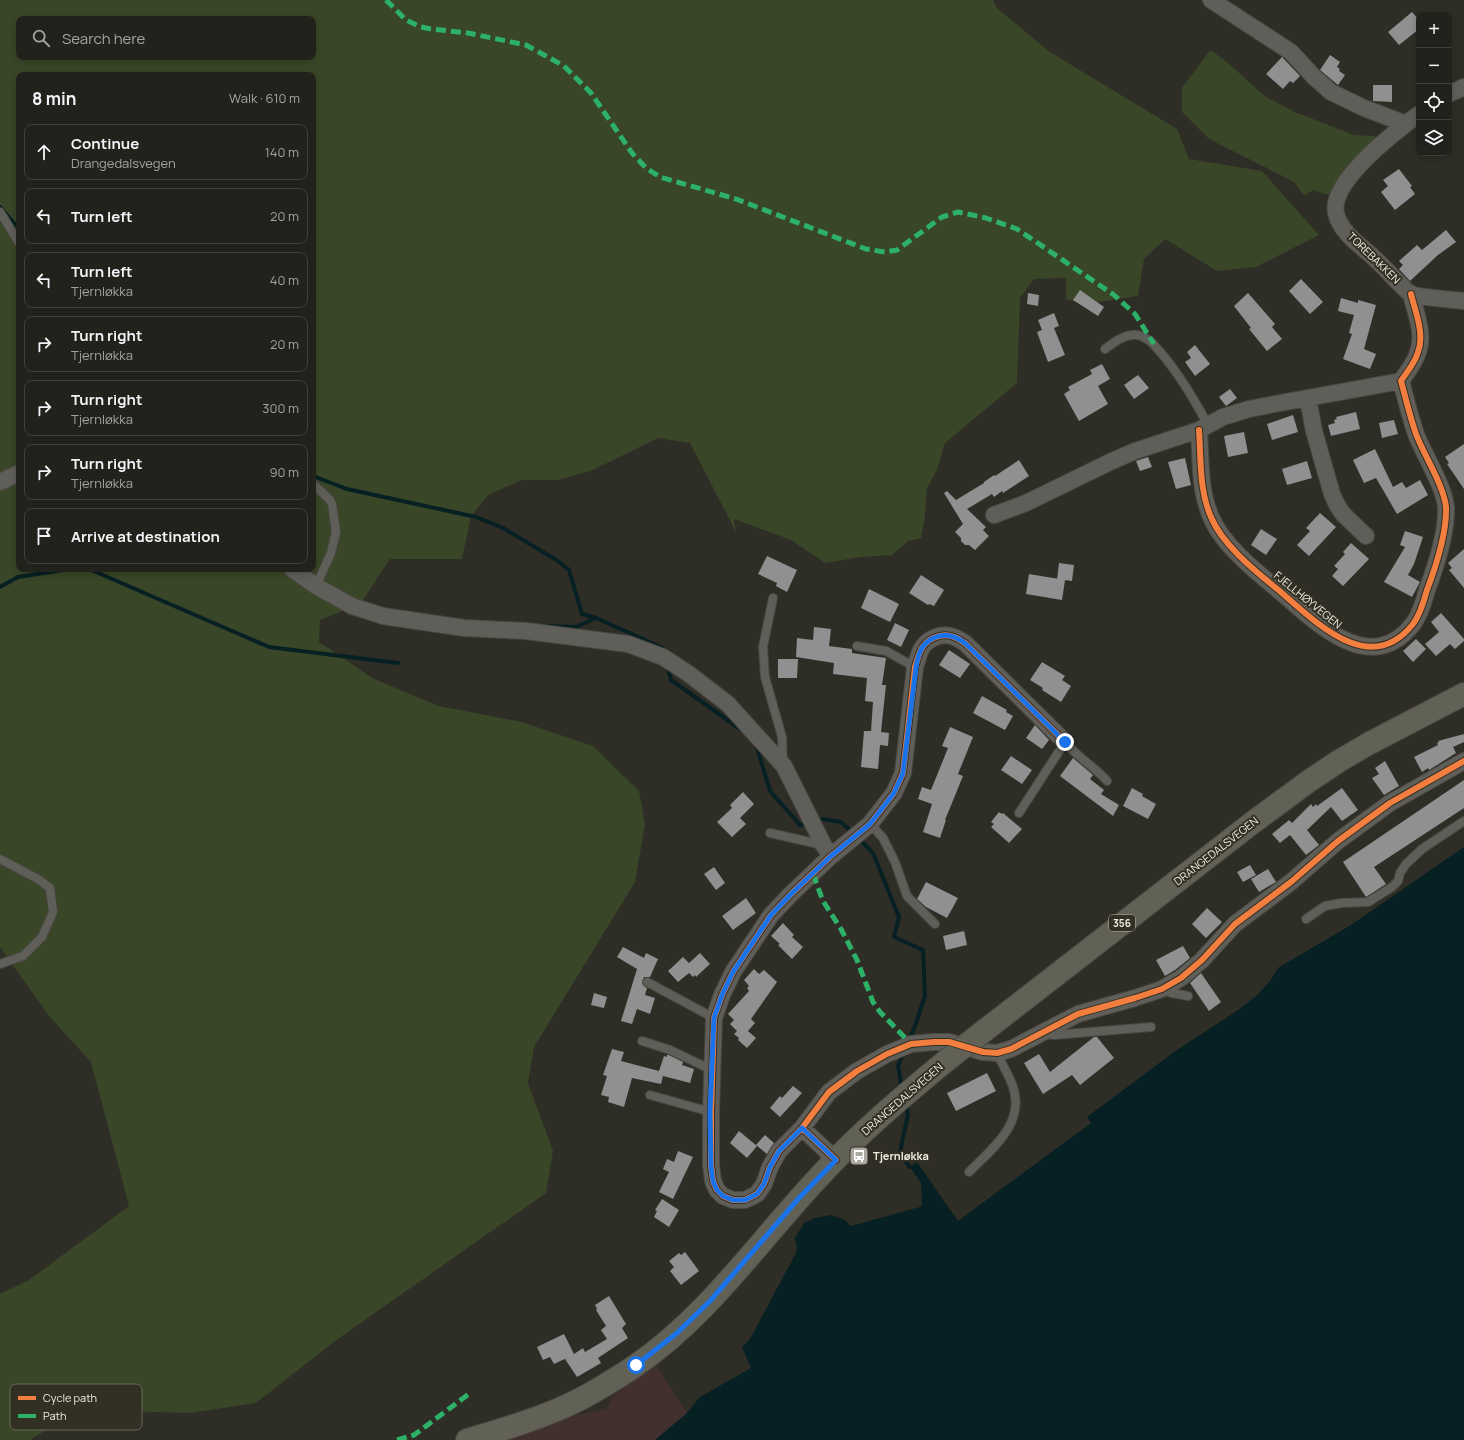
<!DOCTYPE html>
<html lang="en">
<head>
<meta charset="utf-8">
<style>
	:root { --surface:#22221c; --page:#2a2a25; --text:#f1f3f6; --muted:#a2a4a3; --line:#3f3f3b }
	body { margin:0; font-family:Manrope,sans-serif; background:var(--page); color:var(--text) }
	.controls { position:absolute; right:12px; top:12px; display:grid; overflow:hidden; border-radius:8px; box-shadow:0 2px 6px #0003 }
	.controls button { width:36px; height:36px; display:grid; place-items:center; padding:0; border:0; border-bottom:1px solid var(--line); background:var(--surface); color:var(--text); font:20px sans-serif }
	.stop { position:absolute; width:12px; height:12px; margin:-9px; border:3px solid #1a73e8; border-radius:50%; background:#fff }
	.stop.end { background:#1a73e8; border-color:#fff; box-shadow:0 1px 4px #0008 }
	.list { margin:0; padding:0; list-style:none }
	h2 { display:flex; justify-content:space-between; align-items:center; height:52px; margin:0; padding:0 16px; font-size:17px }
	h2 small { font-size:13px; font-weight:400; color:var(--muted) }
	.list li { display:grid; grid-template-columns:26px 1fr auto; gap:12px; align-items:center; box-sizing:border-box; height:56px; margin:0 8px 8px; padding:0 8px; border:1px solid var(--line); border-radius:8px }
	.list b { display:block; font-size:15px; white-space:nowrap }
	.list p { margin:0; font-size:13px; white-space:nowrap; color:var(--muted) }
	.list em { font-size:13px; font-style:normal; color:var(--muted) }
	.icon { flex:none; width:22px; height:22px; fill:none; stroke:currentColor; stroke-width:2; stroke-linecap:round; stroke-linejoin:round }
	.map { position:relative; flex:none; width:1464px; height:1440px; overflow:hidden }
	.search { position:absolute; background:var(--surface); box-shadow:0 2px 6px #0003; left:16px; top:16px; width:300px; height:44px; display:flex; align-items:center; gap:10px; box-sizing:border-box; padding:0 14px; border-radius:8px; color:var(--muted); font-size:15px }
	.panel { position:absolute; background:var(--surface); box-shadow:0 2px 6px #0003; left:16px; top:72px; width:300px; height:500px; border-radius:8px }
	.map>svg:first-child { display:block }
	.industrial { fill:#42302f }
	.green { fill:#394627; fill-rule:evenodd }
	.water { fill:#062023 }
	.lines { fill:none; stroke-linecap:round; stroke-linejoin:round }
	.stream { stroke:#062023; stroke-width:4 }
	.building { fill:#909090 }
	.lane-casing { stroke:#494842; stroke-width:10 }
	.street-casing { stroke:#494842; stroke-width:18 }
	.primary-casing { stroke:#494842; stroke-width:24 }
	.lane { stroke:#5f5e59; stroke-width:8 }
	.street { stroke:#5f5e59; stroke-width:16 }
	.primary { stroke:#626155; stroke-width:22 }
	.primary-bridge-casing { stroke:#494842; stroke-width:24; stroke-linecap:butt }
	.primary-bridge { stroke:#626155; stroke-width:22 }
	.quiet { stroke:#2db169; stroke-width:5; stroke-dasharray:10 5; stroke-linecap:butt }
	.cycleway-casing { stroke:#322f23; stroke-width:8 }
	.cycleway { stroke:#f27e40; stroke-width:6 }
	.route { stroke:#1a73e8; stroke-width:5 }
	.labels { text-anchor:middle; stroke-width:4; stroke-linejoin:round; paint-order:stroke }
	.shield { fill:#322f23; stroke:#b5b3a9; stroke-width:1 }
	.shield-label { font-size:10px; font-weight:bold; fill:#edebe3 }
	.street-label { font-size:11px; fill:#edebe3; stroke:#322f23 }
	.poi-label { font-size:11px; font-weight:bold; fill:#edebe3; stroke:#322f23; text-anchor:start }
	.key { fill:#322f23; stroke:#6a675d; stroke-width:1 }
	.key-label { font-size:11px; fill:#edebe3 }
</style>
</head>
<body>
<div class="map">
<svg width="1464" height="1440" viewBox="0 0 1464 1440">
	<rect width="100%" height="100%" fill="#2e2d26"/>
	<path class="industrial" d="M654,1362l33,51 -32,27h-195l147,-31 4,-11z"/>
	<path class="green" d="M0,0h993l4,8 53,44 127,77 12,30 73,12 57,64 -63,32 -39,4 -52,-32 -21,20 -6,37 -53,8 -19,-5v-21l-32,1 -14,19 -3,85 -72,60 -8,27 -10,18 -2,28 -4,22 -13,3 -16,14 -31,2 -36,6 -34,-23 -57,-21 2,13 -46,-89 -32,-5 -65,32 -34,10h-37l-34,15 -17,21 -9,43h-72l-29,44 -41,17 -1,22 55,37 65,27 83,16 71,24 46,45 6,33 -10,58 -101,165 -6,36 25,68 -7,42 -211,148 -79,62 -66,10 -111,-3 -49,30h-30v-146l29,-14 100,-74 -38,-144 -42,-46 -49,-69zM19,19h294v38h-294zM19,75h294v494h-294z
		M1210,50l16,11 40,36 29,15 59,23 21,1 5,5 -49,55 -18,-6 -9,6 -10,-14 -85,-43 -27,-27v-24z"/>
	<path class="water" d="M1464,847v593h-809l32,-27 13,-16 51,-29 -9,-21 8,-8 46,-86 1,-5 -2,-10 9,-15 11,-5 16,-3 14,5 6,6 69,-19 2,-2 -1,-22 -11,-16 7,-5 41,59 133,-98 -4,-6 87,-65 64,-42 18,-14 14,-15 8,-13 73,-43z"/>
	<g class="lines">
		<path class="stream" d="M0,207l19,22
			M313,476l34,13 129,28 27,11 55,33 11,9 13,44 14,4 67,30 1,5
			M89,569l180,78 129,16
			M0,587l18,-10 52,-8
			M547,626l29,1 20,-9
			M667,666l4,14 72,51
			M756,744l14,47 30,34 8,-2
			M815,821l8,-2 18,3 12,11
			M858,838l15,15 26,64 -5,20 29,13 2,46 -10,30 -6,14
			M902,1089l-4,-23 6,-15
			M905,1103l3,12 -6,27 -2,13 10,12"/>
	</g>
	<path class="building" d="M1412,12l7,8v9l-20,16 -11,-13z
		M1330,55l10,7 -3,5 3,2 -1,2 6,4 -7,10 -18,-15z
		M1282,57l18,19 -7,7 -3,-2 -7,8 -17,-15z
		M1373,85h19v17l-19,-1z
		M1399,169l13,17 -2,1 5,7 -20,16 -14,-18 7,-6 -5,-6z
		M1446,230l10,12 -18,13 -28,26 -11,-12 4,-4 -4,-4 18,-16 5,5z
		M1301,279l22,23 -13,12 -21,-23z
		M1080,290l24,17 -6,9 -25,-16z
		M1028,293l11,2 -1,11 -11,-2z
		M1248,293l27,31 -3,3 10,12 -15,12 -18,-22 2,-1 -17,-22z
		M1341,298l17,5v-3l18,5 -12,44 12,5 -6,15 -27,-10 9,-25 -3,-1 5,-18 -16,-4z
		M1054,313l5,13 -5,2 11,27 -17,7 -11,-30 5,-2 -4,-10z
		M1195,345l15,19 -15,12 -10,-14 6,-4 -4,-6z
		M1102,364l8,15 -12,7 10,18 -29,17 -15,-27 6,-4 -2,-3 24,-13 -2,-4z
		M1138,375l11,13 -15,11 -10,-14z
		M1230,389l7,9 -11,8 -7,-9z
		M1356,412l4,17 -29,7 -3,-11 7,-2 -1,-3 3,-1 -1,-2z
		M1293,415l5,17 -26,8 -5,-16z
		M1394,420l4,14 -16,4 -3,-15z
		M1244,432l4,21 -20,4 -4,-21z
		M1464,444v45l-17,-25 2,-1 -4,-6z
		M1375,449l18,38 9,-5 4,6 14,-8 8,15 -31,19 -21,-36 -12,5 -11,-23z
		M1148,457l4,10 -12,4 -4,-10z
		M1185,458l6,27 -15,4 -8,-27z
		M1019,460l10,16 -26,17 -1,-2 -8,6 -2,-3 -25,15 19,18 -3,3 6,6 -14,14 -6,-5h-4l-4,-4v-3l-6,-6 8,-8 -19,-31 3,-2 9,9 28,-17v-1l10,-7 1,1z
		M1307,461l5,17 -25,7 -5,-16z
		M1320,513l16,14 -27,29 -12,-11 13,-14 -4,-3z
		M1261,529l16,10 -11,16 -15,-10z
		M1405,531l18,6 -9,27 -6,11 12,7 -8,15 -28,-15 21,-35 -5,-2z
		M1351,543l18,16 -26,27 -11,-10 6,-7 -4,-3 11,-12 -2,-2z
		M1464,549v39l-15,-18 3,-2 -4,-5z
		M767,556l30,14 -10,22 -11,-6 1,-3 -19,-9z
		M1059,563l15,2 -2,16 -15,-2z
		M1029,574l36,6 -3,20 -36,-6z
		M921,575l23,15 -10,16 -5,-2 -1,1 -19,-12z
		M869,589l30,15 -9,18 -29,-14z
		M1441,613l23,26v2l-9,8 -5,-5 -14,12 -11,-12 14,-12 -8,-10z
		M895,623l14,7 -8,17 -14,-7z
		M814,627l17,2 -2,17 23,3v4l34,5 -4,27h4l-5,47 8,1 -1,13 -8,-1 -2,24 -17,-2 3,-36h7l2,-29 -8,-1 2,-23 -34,-4 1,-11 -38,-6 1,-19 16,2z
		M1416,639l10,10 -13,13 -10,-11z
		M949,650l21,14 -10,14 -21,-13z
		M778,659h20l-1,19h-19z
		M1042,662l23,14 -3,4 9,6 -10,16 -19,-12 1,-2 -13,-8z
		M982,696l25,14 -1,2 7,4 -8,14 -32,-17z
		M1035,725l14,15 -7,9 -16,-11z
		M950,727l23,10 -15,37 5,2 -18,44h1l-6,18 -17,-6 9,-28 -14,-5 4,-12 9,3 17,-42 -6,-2z
		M1464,734v8l-11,5 3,6 -27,17 -1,-2 -6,4 -8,-15 24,-12 -1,-2 2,-1 -1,-1z
		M1011,756l21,14 -10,14 -21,-14z
		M1073,758l20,17 -3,4 14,11 -3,4 18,11 -6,11 -53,-40z
		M1385,761l14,25 -15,9 -12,-17 7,-4 -4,-6z
		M1464,780v28l-90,59 12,17 -20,13 -23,-35z
		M1132,788l11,6 -1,2 14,8 -8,15 -25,-13z
		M1342,788l16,22 -16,11 -11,-14 -24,23 12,15 -13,10 -16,-20 -10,8 -8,-9 17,-14 3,3 19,-19 2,3 3,-3 1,2z
		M743,792l11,12 -14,14 6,6 -14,13 -15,-15 15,-14 -2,-3z
		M999,812l3,2 1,-1 19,16 -13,14 -18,-16 3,-3 -3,-2z
		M1250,865l6,10 -13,7 -6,-10z
		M714,867l11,16 -9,7 -12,-16z
		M1268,869l8,13 -17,10 -8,-13z
		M926,882l32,16 -11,20 -21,-11 -9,-8z
		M746,898l10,15 -23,17 -11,-14z
		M1207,908l15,14 -16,16 -14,-14z
		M783,923l11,12 -2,2 11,10 -11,12 -14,-14 2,-1 -9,-8z
		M964,931l3,14 -21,5 -3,-14z
		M1183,946l7,12 -15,12 -10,6 -9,-16z
		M623,947l21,11 2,-5 12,6 -8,18h-6l-2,5 1,3 4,3 -2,7 10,3 -5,16 -13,-5 -5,15 -11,-3 16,-52 -20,-12z
		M700,953l10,11 -14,13 -1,-2 -2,2 -4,-4 -11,9 -10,-11 15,-14 6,6z
		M754,969l5,5 5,-4 13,12 -26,37 4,4 -7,8 8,7 -9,10 -9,-8 1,-2 -5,-4 3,-3 -7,-7 4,-4 -6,-6 21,-23 -2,-3 2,-2 -5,-6z
		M1201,973l20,29 -12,9 -19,-28z
		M594,993l13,4 -3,11 -13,-3z
		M1094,1037h3l17,21 -34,27 -8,-10 -29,19 -19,-31 15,-9 11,18z
		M612,1049l12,3 -3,9 38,10 5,-15 3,1v-2h2l14,7 -1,3 12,4 -4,14 -27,-7 -2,8 -29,-6 -8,29 -16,-5 1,-5 -8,-2 6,-19 -4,-1z
		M987,1073l9,18 -40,20 -9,-18z
		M793,1086l9,7 -22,24 -10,-9 10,-12 2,2z
		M739,1131l18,15 -10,12 -17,-15z
		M765,1135l9,8 -7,11 -11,-9z
		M678,1151l15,6 -20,42 -14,-7 10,-20 -6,-3 4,-10 7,3z
		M662,1199l17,11 -10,17 -15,-10 3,-6 -2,-1z
		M685,1252l14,19 -18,14 -11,-14 4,-4 -5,-6 10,-8 2,2z
		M609,1296l17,28 -4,4 6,10 -30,20 3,5 -24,14 -12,-18 4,-2 -15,7 -4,-7 -7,3 -6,-13 27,-13 10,20 9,-6 2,4 22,-13 -6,-9 5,-4 -10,-16 1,-1 -2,-4z"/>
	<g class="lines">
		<g class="lane-casing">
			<path id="lane" d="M0,212l19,31
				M1105,349c8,-6 17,-13 27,-14 8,-1 17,4 22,10 20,21 40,54 54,80
				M313,484l17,16 2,4 4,28 -5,21 -15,33
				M773,598l-10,49 2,30 17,60 1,26
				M857,646l29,5 29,16
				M1019,813l46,-71c13,16 29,24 42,39
				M870,824l13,14 12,24 12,34 28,28
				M770,833l53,12
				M0,859l38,20 12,9 3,24 -11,25 -19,19 -23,8
				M1306,919l19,-13 17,-3 26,-1 24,-15 6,-6 2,-8 6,-9 16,-15 42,-28
				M647,982l67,36
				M1162,989l10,4 16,3
				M1046,1034l8,1 97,-8
				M642,1041l28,9 42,20
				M650,1095l61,17
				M969,1172c24,-24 58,-50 43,-88 -4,-10 -10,-20 -15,-31"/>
		</g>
		<g class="street-casing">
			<path id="street" d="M1211,0l80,52 23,25 17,15 33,16 42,16
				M1449,94l15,-7
				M1419,114c-23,17 -90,68 -83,99 4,19 24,32 37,44 9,8 17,17 26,26 3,3 7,8 11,10 5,4 45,7 54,8
				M1308,399l6,32 18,63 5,11 6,9 23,22
				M1199,430c2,29 0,60 12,87 11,27 43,53 65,71 37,31 93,92 137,36 7,-9 11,-23 14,-34 9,-24 20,-57 19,-83 -2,-21 -22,-52 -30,-73 -6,-17 -10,-35 -15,-53 6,-9 14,-18 17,-29 7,-18 -3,-41 -7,-58
				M0,482l19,-9
				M994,515l32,-12 84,-41 25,-11 64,-21 24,-13 26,-8 31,-6 121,-22
				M292,569l24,17 36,20 31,10 81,12 62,3 102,13 35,13 26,17 39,30 56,62 40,80 7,10
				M802,1128l-23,23 -9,16 -6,17 -7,10 -12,6h-12l-10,-4 -6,-6 -4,-9 -2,-16v-53l3,-94 8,-23 11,-23 38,-57 20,-21 40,-38 39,-32 24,-31 9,-20 12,-106c2,-5 3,-11 5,-15 5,-13 21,-20 34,-15 4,1 7,4 11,6l100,99
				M836,1160l-34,-32 27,-36 28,-21 30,-17 24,-10 23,-2h15l34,10 14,1 14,-4 67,-35 57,-16 27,-9 19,-11 21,-18 33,-36 56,-42 47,-41 52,-38 74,-42"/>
		</g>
		<g class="primary-casing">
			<path id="primary" d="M984,1031l268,-208 57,-42 30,-20 29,-17 96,-50
				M467,1440c31,-9 62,-18 92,-31 27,-11 52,-27 76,-43 73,-50 123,-124 183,-188 39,-43 84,-81 129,-118"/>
		</g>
		<use href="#lane" class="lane"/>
		<use href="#street" class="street"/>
		<use href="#primary" class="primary"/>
		<g class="primary-bridge-casing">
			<path id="primary-bridge" d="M947,1060l37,-29"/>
		</g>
		<use href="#primary-bridge" class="primary-bridge"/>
		<path class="quiet" d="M386,0l20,20 15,7 10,2 37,4 58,12 38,21 27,27 41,60 14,15 14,9 76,22 130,50 19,3 12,-2 45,-33 16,-5 28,6 31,11 97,66 21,19 19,30
			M813,874l10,27 18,28 16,31 16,42 7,10 31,32
			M397,1440l17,-5 56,-42"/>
		<g class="cycleway-casing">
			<path id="cycleway" d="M1199,430c2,29 0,60 12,87 11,27 43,53 65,71 37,31 93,92 137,36 7,-9 11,-23 14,-34 9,-24 20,-57 19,-83 -2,-21 -22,-52 -30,-73 -6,-17 -10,-35 -15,-53 6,-9 14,-18 17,-29 7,-18 -3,-41 -7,-58
				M802,1128l-23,23 -9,16 -6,17 -7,10 -12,6h-12l-10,-4 -6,-6 -4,-9 -2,-16v-53l3,-94 8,-23 11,-23 38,-57 20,-21 40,-38 39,-32 24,-31 9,-20 12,-106c2,-5 3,-11 5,-15 5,-13 21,-20 34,-15 4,1 7,4 11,6l100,99
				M836,1160l-34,-32 27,-36 28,-21 30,-17 24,-10 23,-2h15l34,10 14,1 14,-4 67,-35 57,-16 27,-9 19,-11 21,-18 33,-36 56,-42 47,-41 52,-38 74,-42"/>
		</g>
		<use href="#cycleway" class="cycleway"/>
	</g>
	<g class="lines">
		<path class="route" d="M636,1365l41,-32 33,-32 89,-103 37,-38 -34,-32 -23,23 -9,16 -6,17 -7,10 -12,6h-12l-10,-4 -6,-6 -4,-9 -2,-15 -1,-54 4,-94 8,-23 11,-23 38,-57 20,-21 40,-38 39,-32 24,-31 9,-20 13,-106c1,-5 2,-11 4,-15 5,-13 21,-20 34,-15 4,1 7,4 11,6l100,99"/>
	</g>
	<defs>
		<g id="bus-square" transform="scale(1)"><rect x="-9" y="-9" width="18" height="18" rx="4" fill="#aaa8a1" stroke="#322f23"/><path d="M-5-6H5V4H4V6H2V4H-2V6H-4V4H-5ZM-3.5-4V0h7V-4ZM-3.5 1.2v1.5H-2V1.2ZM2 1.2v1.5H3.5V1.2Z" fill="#fff"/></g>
	</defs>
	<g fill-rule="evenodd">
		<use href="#bus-square" x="859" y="1156"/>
	</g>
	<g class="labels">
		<rect class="shield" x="1109" y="915" width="26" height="16" rx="3"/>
		<g class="shield-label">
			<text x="1122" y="927">356</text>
		</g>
		<g class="street-label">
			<text transform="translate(1374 258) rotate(44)" y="4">TOREBAKKEN</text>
			<text transform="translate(1308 600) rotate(39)" y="4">FJELLHØYVEGEN</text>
			<text transform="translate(1216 851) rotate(-38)" y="4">DRANGEDALSVEGEN</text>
			<text transform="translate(902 1099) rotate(-41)" y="4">DRANGEDALSVEGEN</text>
		</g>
		<g class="poi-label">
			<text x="873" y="1160">Tjernløkka</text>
		</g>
	</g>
	<rect x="10" y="1384" width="132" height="46" rx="6" class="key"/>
	<rect x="18" y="1396" width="18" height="4" fill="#f27e40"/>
	<rect x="18" y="1414" width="18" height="4" fill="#2db169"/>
	<g class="key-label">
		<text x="43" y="1402">Cycle path</text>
		<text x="43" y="1420">Path</text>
	</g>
</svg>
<div class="controls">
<button>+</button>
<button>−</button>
<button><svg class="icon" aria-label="locate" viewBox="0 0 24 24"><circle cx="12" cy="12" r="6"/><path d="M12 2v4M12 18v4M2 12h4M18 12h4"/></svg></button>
<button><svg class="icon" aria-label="layers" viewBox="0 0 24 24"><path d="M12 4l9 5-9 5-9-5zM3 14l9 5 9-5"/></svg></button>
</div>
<div class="stop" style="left:636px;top:1365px"></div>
<div class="stop end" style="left:1065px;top:742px"></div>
<div class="search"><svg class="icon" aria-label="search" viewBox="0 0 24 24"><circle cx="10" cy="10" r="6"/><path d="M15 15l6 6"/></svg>Search here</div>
<section class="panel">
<h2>8 min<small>Walk · 610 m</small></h2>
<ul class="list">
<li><svg class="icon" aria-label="ahead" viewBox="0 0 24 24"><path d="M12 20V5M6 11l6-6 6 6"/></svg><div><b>Continue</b><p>Drangedalsvegen</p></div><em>140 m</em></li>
<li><svg class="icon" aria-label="left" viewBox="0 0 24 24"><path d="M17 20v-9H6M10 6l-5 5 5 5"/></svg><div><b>Turn left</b></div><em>20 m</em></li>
<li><svg class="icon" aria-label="left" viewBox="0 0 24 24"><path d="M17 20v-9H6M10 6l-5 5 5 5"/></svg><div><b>Turn left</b><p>Tjernløkka</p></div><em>40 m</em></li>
<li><svg class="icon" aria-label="right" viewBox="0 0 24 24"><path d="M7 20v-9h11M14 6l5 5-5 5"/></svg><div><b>Turn right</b><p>Tjernløkka</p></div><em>20 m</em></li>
<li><svg class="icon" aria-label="right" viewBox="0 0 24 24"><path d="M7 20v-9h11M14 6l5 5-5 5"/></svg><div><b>Turn right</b><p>Tjernløkka</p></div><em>300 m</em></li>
<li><svg class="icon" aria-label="right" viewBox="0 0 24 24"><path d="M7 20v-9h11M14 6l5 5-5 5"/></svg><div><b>Turn right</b><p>Tjernløkka</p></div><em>90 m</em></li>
<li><svg class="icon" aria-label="arrive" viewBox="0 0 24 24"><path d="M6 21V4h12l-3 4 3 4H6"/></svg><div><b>Arrive at destination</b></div></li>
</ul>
</section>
</div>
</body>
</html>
